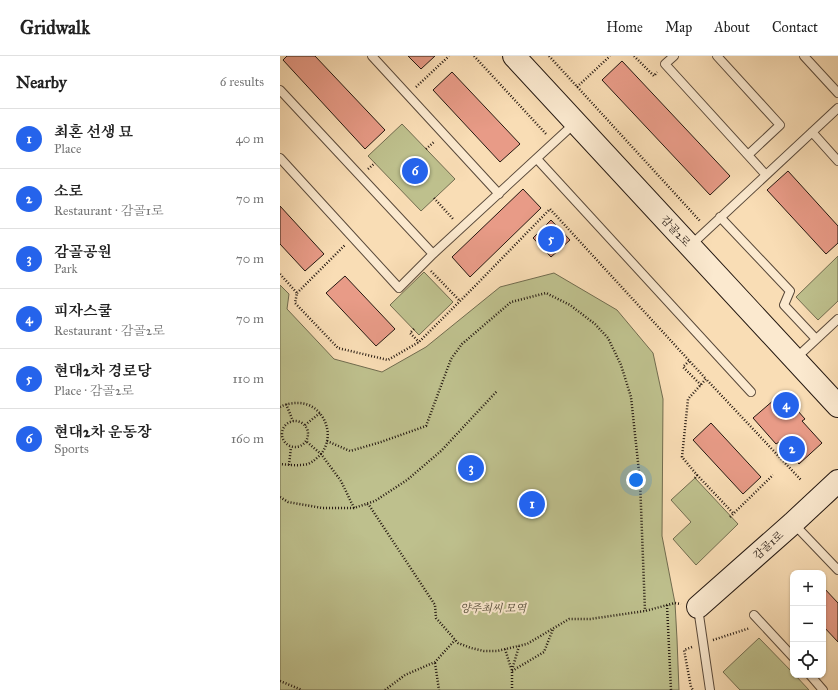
<!DOCTYPE html>
<html lang="en">
<head>
<meta charset="utf-8">
<style>
	:root { --surface:#fff; --page:#f6f6f6; --text:#222; --muted:#767676; --line:#e0e0e0; --accent:#2563eb }
	body { margin:0; font-family:"IM FELL Great Primer","Noto Serif KR",serif; background:var(--page); color:var(--text) }
	.controls { position:absolute; right:12px; bottom:12px; display:grid; overflow:hidden; border-radius:8px; box-shadow:0 1px 3px #0004 }
	.controls button { width:36px; height:36px; display:grid; place-items:center; padding:0; border:0; border-bottom:1px solid var(--line); background:var(--surface); color:var(--text); font:20px sans-serif }
	.you { position:absolute; left:356px; top:424px; width:14px; height:14px; margin:-10px; border:3px solid #fff; border-radius:50%; background:#1a73e8; box-shadow:0 0 0 6px #1a73e833 }
	.badge { display:grid; place-items:center; width:26px; height:26px; border-radius:50%; background:var(--accent); color:#fff; font-size:13px; font-weight:700 }
	.pin { position:absolute; translate:-50% -50%; border:2px solid #fff; box-shadow:0 1px 4px #0006 }
	.list { margin:0; padding:0; list-style:none }
	h2 { display:flex; justify-content:space-between; align-items:center; height:52px; margin:0; padding:0 16px; font-size:17px }
	h2 small { font-size:13px; font-weight:400; color:var(--muted) }
	.list li { display:grid; grid-template-columns:26px 1fr auto; gap:12px; align-items:center; box-sizing:border-box; height:60px; padding:0 16px; border-top:1px solid var(--line) }
	.list b { display:block; font-size:15px; white-space:nowrap }
	.list p { margin:0; font-size:13px; white-space:nowrap; color:var(--muted) }
	.list em { font-size:13px; font-style:normal; color:var(--muted) }
	.icon { flex:none; width:22px; height:22px; fill:none; stroke:currentColor; stroke-width:2; stroke-linecap:round; stroke-linejoin:round }
	.map { position:relative; flex:none; width:558px; height:634px; overflow:hidden }
	header { display:flex; align-items:center; gap:24px; box-sizing:border-box; height:56px; padding:0 20px; background:var(--surface); border-bottom:1px solid var(--line) }
	header strong { font-size:19px }
	nav { display:flex; gap:22px; margin-inline-start:auto; font-size:14px }
	main { display:flex }
	aside { flex:1; background:var(--surface) }
	.map>svg:first-child { display:block }
	.green { fill:#bec08d; stroke:#716c4f }
	.building { fill:#e89b87; stroke:#241811 }
	.lines { fill:none; stroke-linecap:round; stroke-linejoin:round }
	.lane-casing { stroke:#59493a; stroke-width:10 }
	.secondary-casing { stroke:#241811; stroke-width:24 }
	.path { stroke:#241811; stroke-width:2.5; stroke-dasharray:1 2; stroke-linecap:butt }
	.lane { stroke:#fbe9cf; stroke-width:8 }
	.secondary { stroke:#fbe9cf; stroke-width:22 }
	.labels { text-anchor:middle; stroke-width:4; stroke-linejoin:round; paint-order:stroke }
	.street-label { font-size:11px; fill:#241811; stroke:#fbe9cf }
	.park-label { font-size:11px; font-style:italic; fill:#524a36; stroke:#fbe9cf }
</style>
</head>
<body>
<header>
<strong>Gridwalk</strong>
<nav><a>Home</a><a>Map</a><a>About</a><a>Contact</a></nav>
</header>
<main>
<aside>
<h2>Nearby<small>6 results</small></h2>
<ul class="list">
<li><span class="badge">1</span><div><b>최혼 선생 묘</b><p>Place</p></div><em>40 m</em></li>
<li><span class="badge">2</span><div><b>소로</b><p>Restaurant · 감골1로</p></div><em>70 m</em></li>
<li><span class="badge">3</span><div><b>감골공원</b><p>Park</p></div><em>70 m</em></li>
<li><span class="badge">4</span><div><b>피자스쿨</b><p>Restaurant · 감골2로</p></div><em>70 m</em></li>
<li><span class="badge">5</span><div><b>현대2차 경로당</b><p>Place · 감골2로</p></div><em>110 m</em></li>
<li><span class="badge">6</span><div><b>현대2차 운동장</b><p>Sports</p></div><em>160 m</em></li>
</ul>
</aside>
<div class="map">
<svg width="558" height="634" viewBox="0 0 558 634">
	<rect width="100%" height="100%" fill="#f9ddb5"/>
	<filter id="stains"><feTurbulence type="fractalNoise" baseFrequency=".005" numOctaves="4"/><feColorMatrix values="0 0 0 0 .2 0 0 0 0 .09 0 0 0 0 .02 0 0 0 .5 -.17"/></filter>
	<radialGradient id="worn" r=".72"><stop offset=".6" stop-color="#630" stop-opacity="0"/><stop offset="1" stop-color="#630" stop-opacity=".3"/></radialGradient>
	<path class="green" d="M122,68l53,55 -34,32 -53,-55z
		M558,200v45l-20,19 -22,-23z
		M144,216l29,30 -34,33 -29,-30z
		M274,217l63,37 36,43 10,46 -1,137 13,67 2,36 2,51h-399v-405l9,9 -2,15 47,50 48,13 44,-25 74,-60z
		M415,422l43,46 -42,41 -23,-26 18,-17 -20,-22z
		M479,582l34,35v2h2l14,15h-69l-17,-18z"/>
	<path class="building" d="M7,0h28l70,74 -20,19 -82,-89z
		M128,0h27l-14,13z
		M342,5l108,115 -20,19 -108,-115z
		M172,16l68,72 -20,18 -67,-72z
		M508,115l50,55v17l-12,11 -59,-64z
		M243,133l18,19 -71,69 -18,-20z
		M0,150l44,48 -19,17 -25,-27z
		M271,164l19,20 -19,17 -18,-19z
		M65,220l50,53 -19,17 -50,-53z
		M502,337l23,26 -3,2 20,22 -23,21 -20,-22 -3,2 -23,-26z
		M431,367l50,54 -18,17 -50,-54z
		M543,531l15,16v39l-15,-16z"/>
	<g class="lines">
		<g class="lane-casing">
			<path id="lane" d="M92,0l127,138
				M394,0l-9,8 101,111
				M437,0l63,69 -32,30
				M524,0l34,37
				M0,34l153,164
				M532,76l26,29
				M0,102l119,130 34,-34 142,-131
				M257,103l214,233
				M440,161l70,74 -6,14 32,34
				M411,189l147,-137
				M516,302l42,-39
				M513,467l45,47
				M418,552l12,82
				M474,559l39,42
				M530,619l13,15"/>
		</g>
		<g class="secondary-casing">
			<path id="secondary" d="M234,0l324,350
				M418,551l95,-84 45,-42"/>
		</g>
		<path class="path" d="M194,0l73,79
			M269,0l151,165
			M354,0l20,20 3,-4
			M136,31l33,-31
			M297,31l33,-31
			M146,93l9,-8
			M88,113l7,-6
			M154,142l20,22
			M151,215l29,30
			M0,218l17,19 -2,10 43,45 50,12 31,-18 57,-57 74,-76 156,170
			M17,237l48,-48
			M134,273l-4,4 9,9
			M409,305l-6,6 18,18
			M6,348l7,17
			M0,351c5,-3 12,-4 18,-4 27,0 40,36 20,54 -3,3 -6,5 -10,7 -9,2 -19,1 -28,0
			M2 378a13 13 0 1 1 26 0a13 13 0 1 1-26 0Z
			M25,369l15,-12
			M47,385l23,10 31,-9 45,-16 25,-67 11,-15 49,-42 35,-9 24,12 25,19 13,14 13,27 10,32 9,84 5,130
			M27,386l14,12 20,27 13,27
			M9,409l2,-18
			M417,419l36,38
			M415,422l2,-3 -15,-18 6,-58 18,-20 95,101
			M0,441l8,5 34,6h32l21,-7 32,-21 34,-29 56,-60
			M87,448l2,1 66,100 1,13 22,25 13,5 13,3h13l30,-7 42,-25h21l55,-8 30,-8 6,1
			M450,461l43,-42
			M387,549l4,85
			M433,584l37,-12
			M412,591l-8,3 7,37 2,3
			M225,593l7,22v19
			M155,607l4,27
			M232,614l7,-24
			M232,615l32,-19 9,-23
			M0,625l22,9
			M105,634l20,-15 30,-13 20,-22"/>
		<use href="#lane" class="lane"/>
		<use href="#secondary" class="secondary"/>
	</g>
	<g class="labels">
		<g class="street-label">
			<text transform="translate(396 175) rotate(47)" y="4">감골2로</text>
			<text transform="translate(488 489) rotate(-42)" y="4">감골1로</text>
		</g>
		<g class="park-label">
			<text x="213" y="556">양주최씨 모역</text>
		</g>
	</g>
	<rect width="100%" height="100%" filter="url(#stains)"/>
	<rect width="100%" height="100%" fill="url(#worn)"/>
</svg>
<div class="controls">
<button>+</button>
<button>−</button>
<button><svg class="icon" aria-label="locate" viewBox="0 0 24 24"><circle cx="12" cy="12" r="6"/><path d="M12 2v4M12 18v4M2 12h4M18 12h4"/></svg></button>
</div>
<div class="you"></div>
<div class="pin badge" style="left:252px;top:448px">1</div>
<div class="pin badge" style="left:512px;top:393px">2</div>
<div class="pin badge" style="left:191px;top:412px">3</div>
<div class="pin badge" style="left:506px;top:349px">4</div>
<div class="pin badge" style="left:271px;top:183px">5</div>
<div class="pin badge" style="left:135px;top:115px">6</div>
</div>
</main>
</body>
</html>
